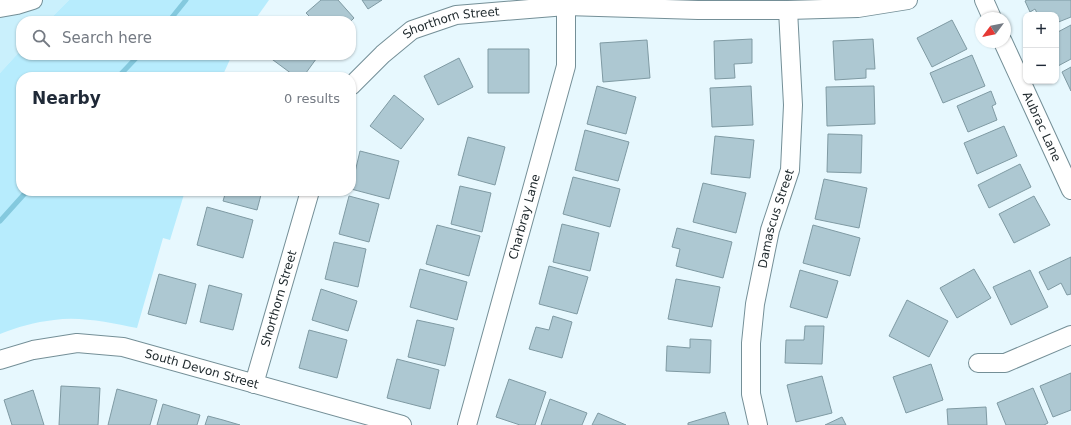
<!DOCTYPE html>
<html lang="en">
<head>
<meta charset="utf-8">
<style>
	:root { --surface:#fff; --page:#f6f6f7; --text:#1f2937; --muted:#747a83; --line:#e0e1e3 }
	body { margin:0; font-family:"DejaVu Sans",sans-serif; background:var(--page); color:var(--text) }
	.controls { position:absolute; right:12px; top:12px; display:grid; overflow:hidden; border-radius:8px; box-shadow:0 1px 3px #0004 }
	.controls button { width:36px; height:36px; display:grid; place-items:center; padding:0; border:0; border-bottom:1px solid var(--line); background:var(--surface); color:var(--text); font:20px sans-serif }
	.compass { position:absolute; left:975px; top:12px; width:36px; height:36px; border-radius:50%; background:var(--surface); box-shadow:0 1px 3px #0004; rotate:238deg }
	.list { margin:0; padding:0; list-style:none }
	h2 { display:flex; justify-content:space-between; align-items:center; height:52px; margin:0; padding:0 16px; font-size:17px }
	h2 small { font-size:13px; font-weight:400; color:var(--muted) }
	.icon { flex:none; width:22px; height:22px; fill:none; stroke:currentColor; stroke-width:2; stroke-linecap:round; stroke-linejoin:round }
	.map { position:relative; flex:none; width:1071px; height:425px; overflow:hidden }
	.search { position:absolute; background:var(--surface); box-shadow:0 1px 3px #0004; left:16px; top:16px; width:340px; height:44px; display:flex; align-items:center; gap:10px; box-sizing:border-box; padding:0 14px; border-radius:16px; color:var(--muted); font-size:15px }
	.panel { position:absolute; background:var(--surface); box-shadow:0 1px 3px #0004; left:16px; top:72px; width:340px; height:124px; border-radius:16px }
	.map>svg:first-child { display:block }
	.built { fill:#caf0fc }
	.green { fill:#b7ecfd }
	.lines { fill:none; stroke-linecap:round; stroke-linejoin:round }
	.stream { stroke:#84c9de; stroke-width:5 }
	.building { fill:#adc8d2; stroke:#7f9aa3 }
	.minor-casing { stroke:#748f97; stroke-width:20 }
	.minor { stroke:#fff; stroke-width:18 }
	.labels { text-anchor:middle; stroke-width:3.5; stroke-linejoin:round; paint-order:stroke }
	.street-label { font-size:12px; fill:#1d272b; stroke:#fff }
</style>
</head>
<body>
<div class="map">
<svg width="1071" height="425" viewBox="0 0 1071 425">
	<rect width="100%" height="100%" fill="#e7f8fe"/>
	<path class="built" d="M0,0h69l-21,21h-27v29l-21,23z"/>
	<path class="green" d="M69,0h200l-15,21h-206z
		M21,50v5h211l-10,22h-201v114h164l-15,49 -7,-2 -26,90c-27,-5 -56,-12 -83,-8 -19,2 -37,7 -54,14v-261z"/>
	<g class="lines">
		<path class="stream" d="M169,21l17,-21
			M118,77l21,-22
			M0,221l27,-30"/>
	</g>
	<path class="building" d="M321,0h17l16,18 -3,3h-37l-8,-8z
		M362,0h20l-14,9z
		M1027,0h44v17l-15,6v-8h-18l-3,-6 -5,3 -5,-11z
		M952,20l15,29 -35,18 -15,-29z
		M1071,25v34l-13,7 -2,-5v-28z
		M752,39v24l-18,1 1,14 -20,1 -1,-38z
		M873,39l2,30h-9v9l-31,2 -2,-39z
		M647,40l3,38 -47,4 -3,-39z
		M488,49h41v44h-41z
		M270,55h49l-16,22h-7l-27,-20z
		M972,55l13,31 -42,17 -13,-30z
		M459,58l14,29 -35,18 -14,-29z
		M1071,67v24l-9,-19z
		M597,86l39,11 -10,37 -39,-10z
		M751,86l2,39 -41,2 -2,-39z
		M874,86l1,38 -48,2 -1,-39z
		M991,91l5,13 -4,2 5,14 -29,12 -11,-26z
		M394,95l30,24 -23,30 -31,-23z
		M1004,126l13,30 -40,18 -13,-31z
		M585,130l44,12 -11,39 -43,-11z
		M828,134l34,1 -1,38 -34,-1z
		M715,136l39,4 -4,38 -39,-4z
		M468,137l37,10 -10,38 -37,-10z
		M360,151l39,10 -10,38 -38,-10z
		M1020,164l11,23 -42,21 -11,-23z
		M573,177l47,12 -10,38 -47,-13z
		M824,179l43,9 -8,40 -44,-9z
		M703,183l43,10 -10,40 -43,-11z
		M460,186l31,7 -9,39 -31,-8z
		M226,191h36l-5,19 -34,-9z
		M349,196l30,8 -10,38 -30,-8z
		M1034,196l16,29 -36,18 -15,-29z
		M207,207l46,13 -10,38 -46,-13z
		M562,224l37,9 -9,38 -37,-9z
		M437,225l43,11 -11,40 -43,-12z
		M813,225l47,13 -10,38 -47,-13z
		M677,228l55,14 -9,36 -47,-12 4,-17 -8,-2z
		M334,242l32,7 -8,38 -33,-8z
		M1071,257v37l-4,1 -6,-12 -13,7 -9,-18z
		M549,266l39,11 -11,37 -38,-10z
		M420,269l47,13 -10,38 -47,-13z
		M974,269l17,29 -34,20 -17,-30z
		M800,270l38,11 -11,37 -37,-11z
		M1030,270l18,37 -37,18 -18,-38z
		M159,274l37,10 -10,40 -38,-10z
		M676,279l44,8 -8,40 -44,-8z
		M209,285l33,9 -9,36 -33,-8z
		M321,289l36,12 -9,30 -36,-11z
		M907,300l41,21 -19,36 -40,-21z
		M553,316l19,6 -10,36 -33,-9 7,-22 13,3z
		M417,320l37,8 -9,38 -37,-9z
		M805,326h19l-2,38 -37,-1 1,-23h18z
		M309,330l38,10 -10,38 -38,-10z
		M690,339l21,1 -1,33 -44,-2 1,-25 23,2z
		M397,359l42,11 -9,39 -43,-11z
		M931,364l12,36 -37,13 -13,-36z
		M1071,373v37l-18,7 -13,-31z
		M822,376l10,37 -36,9 -9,-37z
		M509,379l37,13 -11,33h-15l-24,-8z
		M61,386l39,2 -2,37h-39z
		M1033,388l15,35 -4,2h-38l-9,-22z
		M117,389l40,11 -7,25h-42z
		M33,390l11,35h-32l-8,-25z
		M550,399l37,14 -5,12h-41z
		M163,404l37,11 -3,10h-40z
		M986,407l1,18h-39l-1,-16z
		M725,412l4,13h-41v-2z
		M598,413l28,12h-34z
		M208,416l15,4 17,5h-35z
		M842,417l4,8h-21z"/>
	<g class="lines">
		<g class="minor-casing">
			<g id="minor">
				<path d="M984,0l8,18"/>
				<path d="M0,8l17,-3 16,-5"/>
				<path id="s1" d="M1003,42l68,148"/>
				<path id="s2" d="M351,86l32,-32 29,-24 44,-15 110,-9 132,4h90l70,-2 50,-8"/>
				<path id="s3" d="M0,360l33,-10 44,-7 46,4 279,78"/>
				<path d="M978,363h27l66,-28"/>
				<path id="s4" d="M254,384l56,-193"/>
				<path id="s5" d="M467,425l99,-359v-60"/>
				<path id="s6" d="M758,425l-7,-31v-51l4,-39 15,-74 20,-60 3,-65 -5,-95"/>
			</g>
		</g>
		<use href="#minor" class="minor"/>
	</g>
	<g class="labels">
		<g class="street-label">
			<text dy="4" stroke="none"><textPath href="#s2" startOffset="123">Shorthorn Street</textPath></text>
			<text dy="4" stroke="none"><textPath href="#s1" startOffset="93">Aubrac Lane</textPath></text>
			<text dy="4" stroke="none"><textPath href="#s5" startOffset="216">Charbray Lane</textPath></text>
			<text dy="4" stroke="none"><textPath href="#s6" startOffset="210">Damascus Street</textPath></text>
			<text dy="4" stroke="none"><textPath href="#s4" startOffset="89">Shorthorn Street</textPath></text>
			<text dy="4" stroke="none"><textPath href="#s3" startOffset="207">South Devon Street</textPath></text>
		</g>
	</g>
</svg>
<div class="controls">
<button>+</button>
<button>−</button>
</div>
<svg class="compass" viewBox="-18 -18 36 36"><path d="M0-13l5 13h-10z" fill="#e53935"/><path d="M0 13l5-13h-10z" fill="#747a83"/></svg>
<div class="search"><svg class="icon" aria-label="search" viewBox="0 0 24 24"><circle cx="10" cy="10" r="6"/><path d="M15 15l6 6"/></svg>Search here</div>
<section class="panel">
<h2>Nearby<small>0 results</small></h2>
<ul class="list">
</ul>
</section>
</div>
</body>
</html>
